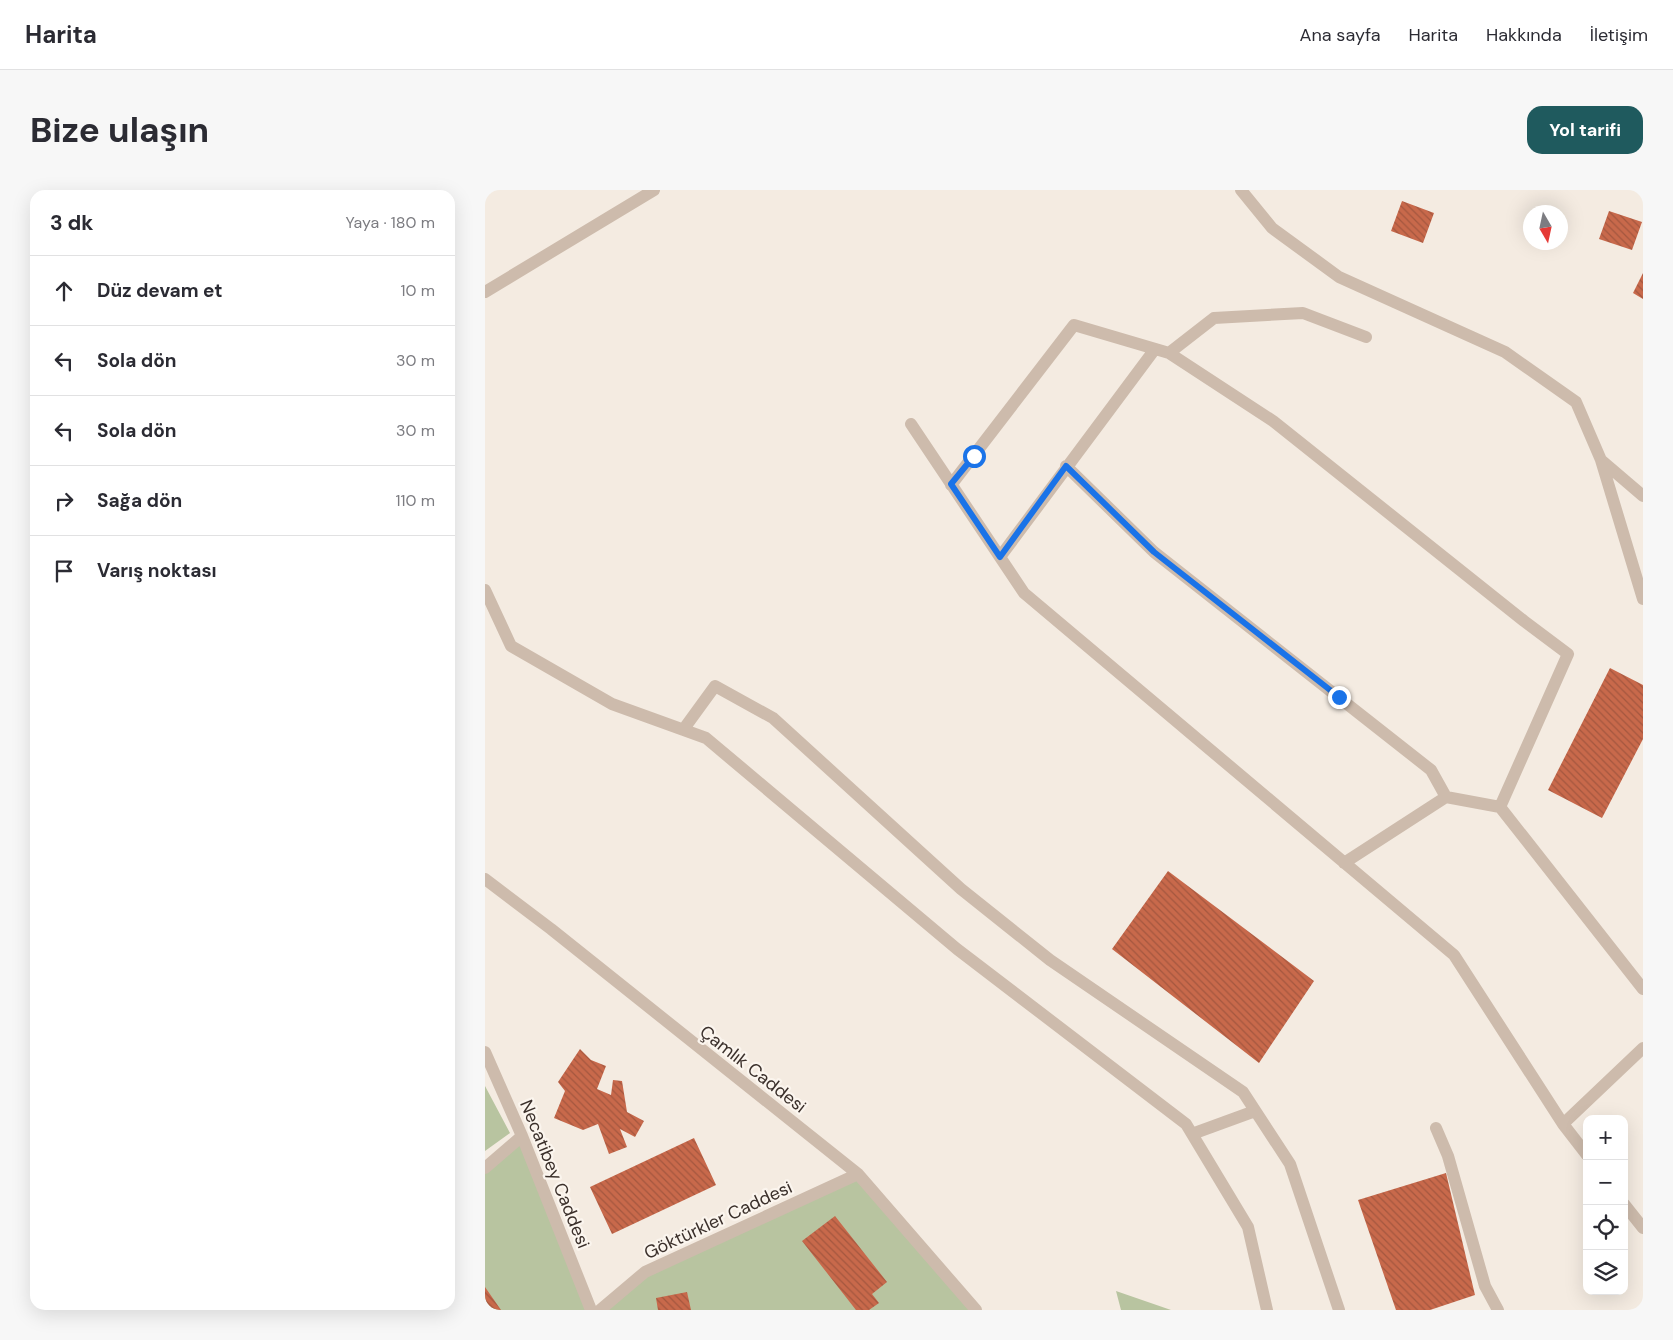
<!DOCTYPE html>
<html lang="tr">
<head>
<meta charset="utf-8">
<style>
	:root { --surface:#fff; --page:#f7f7f7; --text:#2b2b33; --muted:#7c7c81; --line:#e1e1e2; --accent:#1f5a5e }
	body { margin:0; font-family:"DM Sans",sans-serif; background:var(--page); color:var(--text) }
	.controls { position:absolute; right:15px; bottom:15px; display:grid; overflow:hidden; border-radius:10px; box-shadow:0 5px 20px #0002 }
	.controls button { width:45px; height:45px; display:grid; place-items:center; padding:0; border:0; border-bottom:1px solid var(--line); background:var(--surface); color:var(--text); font:25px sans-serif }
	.compass { position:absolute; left:1038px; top:15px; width:45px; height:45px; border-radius:50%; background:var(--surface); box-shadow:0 5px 20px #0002; rotate:171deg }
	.stop { position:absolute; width:15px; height:15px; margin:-11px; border:4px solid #1a73e8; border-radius:50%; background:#fff }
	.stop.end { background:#1a73e8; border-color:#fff; box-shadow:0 1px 5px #0008 }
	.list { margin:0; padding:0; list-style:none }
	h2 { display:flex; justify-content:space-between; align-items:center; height:65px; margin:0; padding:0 20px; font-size:21px }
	h2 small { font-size:16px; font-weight:400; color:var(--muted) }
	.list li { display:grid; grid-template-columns:32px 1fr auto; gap:15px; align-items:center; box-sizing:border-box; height:70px; padding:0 20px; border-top:1px solid var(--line) }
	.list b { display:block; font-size:19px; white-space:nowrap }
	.list em { font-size:16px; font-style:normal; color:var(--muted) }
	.icon { flex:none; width:28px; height:28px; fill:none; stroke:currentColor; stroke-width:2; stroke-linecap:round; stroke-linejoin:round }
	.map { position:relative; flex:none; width:1158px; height:1120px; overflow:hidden; border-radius:15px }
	header { display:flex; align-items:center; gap:30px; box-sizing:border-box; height:70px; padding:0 25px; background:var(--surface); border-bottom:1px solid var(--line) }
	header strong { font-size:24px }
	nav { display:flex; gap:28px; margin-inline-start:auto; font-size:18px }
	.intro { display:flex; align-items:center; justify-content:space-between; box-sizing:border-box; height:120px; padding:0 30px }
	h1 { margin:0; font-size:35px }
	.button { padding:12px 22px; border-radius:15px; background:var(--accent); color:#fff; font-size:18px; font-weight:700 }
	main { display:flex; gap:30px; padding:0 30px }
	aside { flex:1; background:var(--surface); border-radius:15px; box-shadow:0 5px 20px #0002 }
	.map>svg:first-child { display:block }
	.green { fill:#b8c4a0 }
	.building { fill:url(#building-back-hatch) }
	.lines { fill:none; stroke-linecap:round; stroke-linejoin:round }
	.minor { stroke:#cdbbac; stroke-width:12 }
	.route { stroke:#1a73e8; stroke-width:6 }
	.labels { text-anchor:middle; stroke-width:4.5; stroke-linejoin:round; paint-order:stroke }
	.street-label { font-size:18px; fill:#3b302b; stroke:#fbf5ee }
</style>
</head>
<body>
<header>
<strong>Harita</strong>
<nav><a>Ana sayfa</a><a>Harita</a><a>Hakkında</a><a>İletişim</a></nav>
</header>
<div class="intro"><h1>Bize ulaşın</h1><a class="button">Yol tarifi</a></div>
<main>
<aside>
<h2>3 dk<small>Yaya · 180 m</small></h2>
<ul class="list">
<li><svg class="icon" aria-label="ahead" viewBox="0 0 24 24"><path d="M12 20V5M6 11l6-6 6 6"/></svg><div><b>Düz devam et</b></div><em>10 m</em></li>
<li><svg class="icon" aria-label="left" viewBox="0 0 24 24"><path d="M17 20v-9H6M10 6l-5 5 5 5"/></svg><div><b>Sola dön</b></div><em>30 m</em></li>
<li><svg class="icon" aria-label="left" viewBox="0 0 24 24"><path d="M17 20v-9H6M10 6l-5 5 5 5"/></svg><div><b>Sola dön</b></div><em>30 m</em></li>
<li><svg class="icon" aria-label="right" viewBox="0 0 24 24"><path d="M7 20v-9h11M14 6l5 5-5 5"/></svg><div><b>Sağa dön</b></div><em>110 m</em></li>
<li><svg class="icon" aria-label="arrive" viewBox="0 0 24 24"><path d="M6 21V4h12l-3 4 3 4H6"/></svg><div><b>Varış noktası</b></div></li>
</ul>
</aside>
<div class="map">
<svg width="1158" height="1120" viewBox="0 0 1158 1120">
	<defs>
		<pattern id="building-back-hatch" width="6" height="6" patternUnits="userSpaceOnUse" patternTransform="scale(1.25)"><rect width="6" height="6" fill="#c8694b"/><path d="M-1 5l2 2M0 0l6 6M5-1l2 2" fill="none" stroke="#a4573f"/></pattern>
	</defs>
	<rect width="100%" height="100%" fill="#f4ebe1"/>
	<path class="green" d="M0,896l25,47 -25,18z
		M37,946l69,174h-106v-142z
		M373,984l118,136h-376l45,-38z
		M631,1101l55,19h-50z"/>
	<path class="building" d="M917,11l32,12 -11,30 -32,-12z
		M1124,21l33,11 -10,28 -33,-11z
		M1158,83v26l-10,-6z
		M1125,478l33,17v54l-41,79 -54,-28z
		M683,681l146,110 -55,82 -147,-114z
		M95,859l11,11 15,6 -9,23 14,6 2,-15 9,1 5,31 17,9 -9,16 -15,-8 7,18 -18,7 -11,-30 -15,6 -29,-12 11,-27 -7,-9z
		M209,948l22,47 -104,49 -22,-47z
		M961,983l29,122 -45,15h-34l-38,-110z
		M350,1026l52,66 -15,12 7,9 -10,7h-13l-54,-69z
		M0,1097l16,23h-16z
		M202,1102l4,18h-33l-2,-12z"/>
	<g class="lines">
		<path class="minor" d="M756,0l31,38 67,49 166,75 71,50 25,58 42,139
			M0,102l169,-102
			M684,163l104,68 251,200 44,33 -68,153
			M426,234l113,169 430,362 109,169 24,31
			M1116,270l42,36
			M581,276l88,86 277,218 15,27
			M466,295l123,-160 95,28 45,-35 89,-5 63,24
			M515,367l155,-208
			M0,400l26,56 101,58 94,34 251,211 229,175 62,103 19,83
			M198,540l32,-44 58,32 188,171 89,71 193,132 47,72 49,146
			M859,673l102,-66 54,10 143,182
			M0,689l66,50 307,245 118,136
			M0,862l37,84 69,174
			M1078,934l80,-76
			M951,938l12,28 37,130 13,24
			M707,944l63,-23
			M0,978l37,-32
			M1139,1014l19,24
			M115,1120l45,-38 213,-98"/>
	</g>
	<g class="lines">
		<path class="route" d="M489,266l-23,28 49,73 66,-91 88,86 185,145"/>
	</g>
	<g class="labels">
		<g class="street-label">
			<text transform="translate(268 879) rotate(38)" y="6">Çamlık Caddesi</text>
			<text transform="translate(70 984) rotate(68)" y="6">Necatibey Caddesi</text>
			<text transform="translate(233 1030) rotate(-25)" y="6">Göktürkler Caddesi</text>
		</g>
	</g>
</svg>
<div class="controls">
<button>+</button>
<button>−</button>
<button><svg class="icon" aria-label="locate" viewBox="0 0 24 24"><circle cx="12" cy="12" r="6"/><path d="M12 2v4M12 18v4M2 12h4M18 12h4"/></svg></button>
<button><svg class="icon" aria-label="layers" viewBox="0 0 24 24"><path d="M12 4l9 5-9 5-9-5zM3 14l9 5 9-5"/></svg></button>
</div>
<svg class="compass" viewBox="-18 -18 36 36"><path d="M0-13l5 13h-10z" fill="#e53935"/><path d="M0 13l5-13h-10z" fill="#7c7c81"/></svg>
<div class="stop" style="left:489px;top:266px"></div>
<div class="stop end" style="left:854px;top:507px"></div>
</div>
</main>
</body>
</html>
